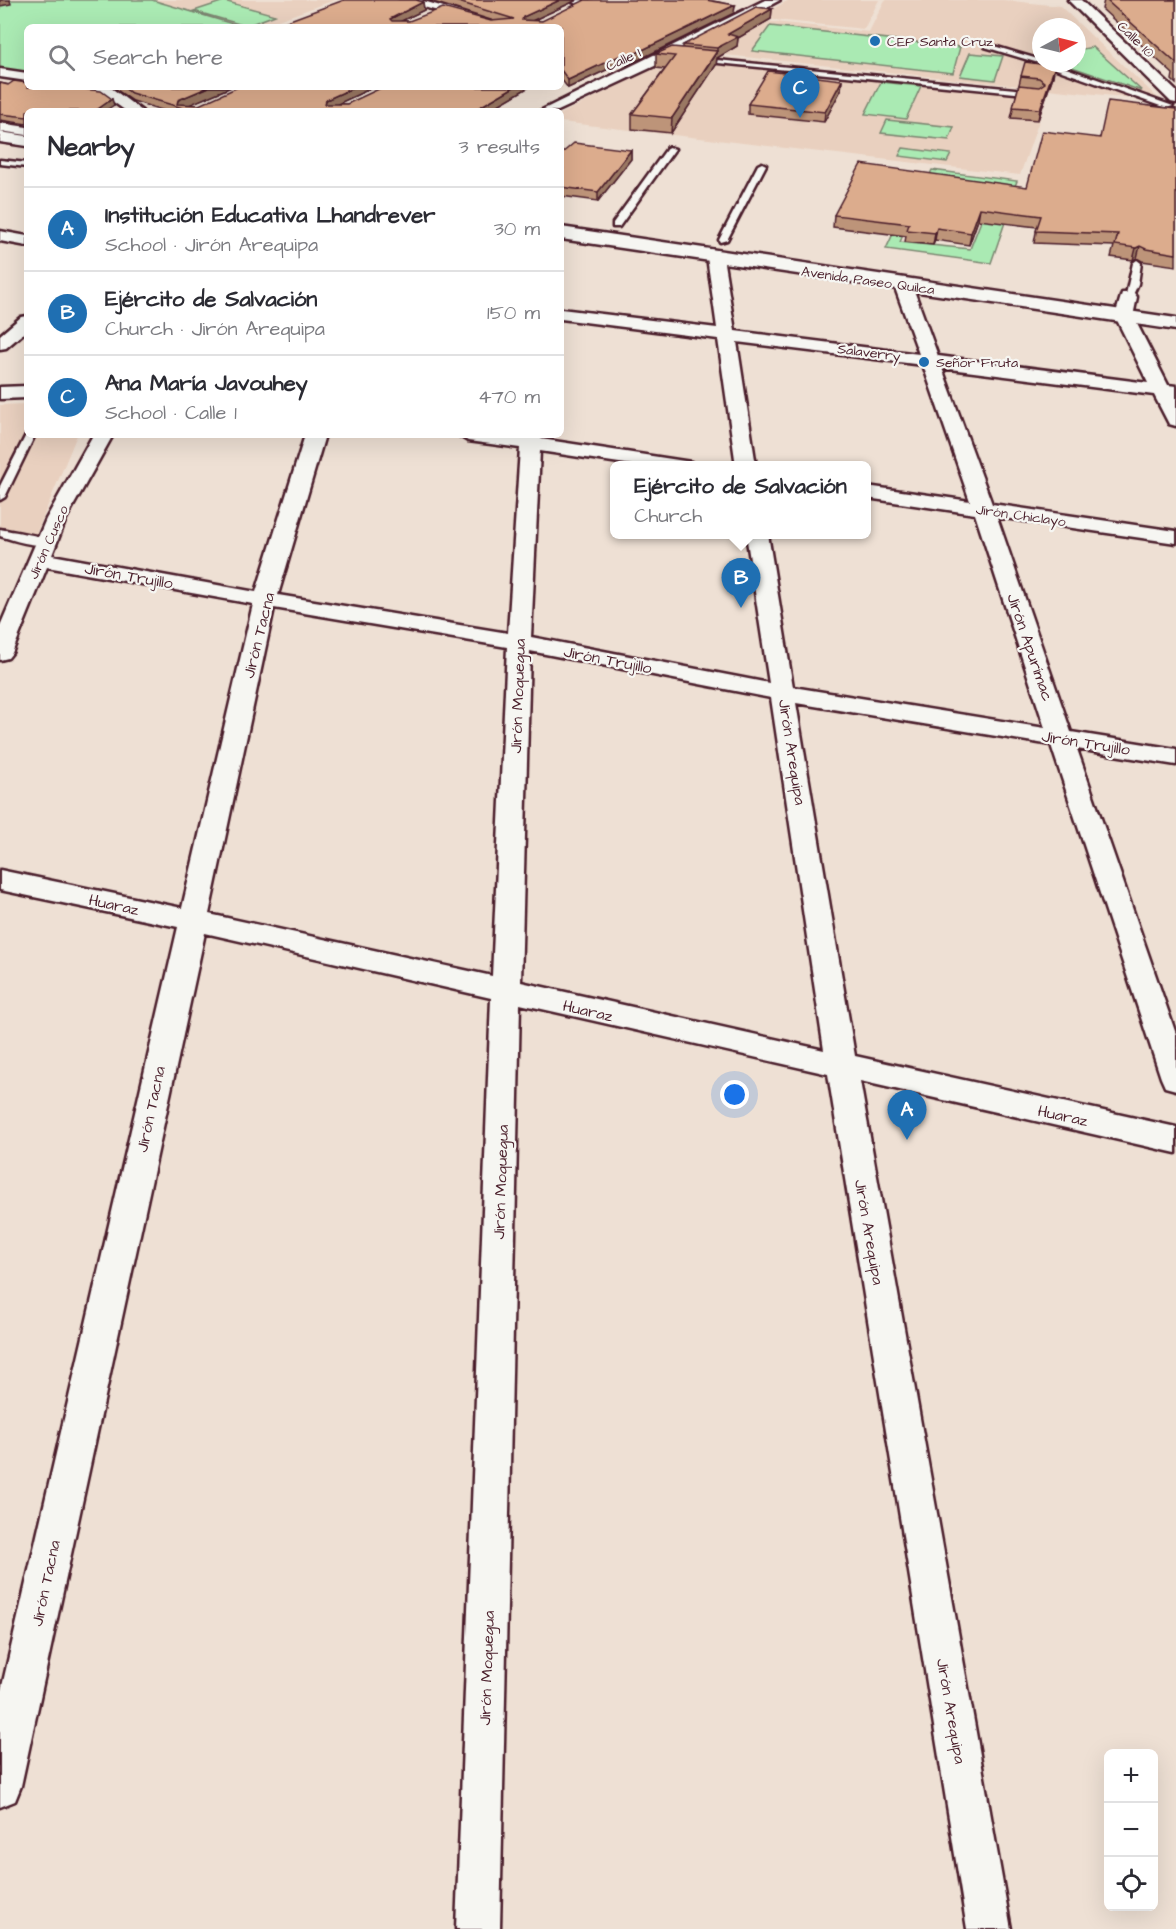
<!DOCTYPE html>
<html lang="en">
<head>
<meta charset="utf-8">
<style>
	:root { --surface:#fff; --page:#f7f7f7; --text:#2b2b33; --muted:#7c7c81; --line:#e1e1e2; --accent:#1f6fb2 }
	body { margin:0; font-family:"Architects Daughter",sans-serif; background:var(--page); color:var(--text) }
	.controls { position:absolute; right:18px; bottom:18px; display:grid; overflow:hidden; border-radius:9px; box-shadow:0 6px 24px #0002 }
	.controls button { width:54px; height:54px; display:grid; place-items:center; padding:0; border:0; border-bottom:2px solid var(--line); background:var(--surface); color:var(--text); font:30px sans-serif }
	.compass { position:absolute; left:1032px; top:18px; width:54px; height:54px; border-radius:50%; background:var(--surface); box-shadow:0 6px 24px #0002; rotate:83deg }
	.you { position:absolute; left:735px; top:1095px; width:21px; height:21px; margin:-15px; border:4px solid #fff; border-radius:50%; background:#1a73e8; box-shadow:0 0 0 9px #1a73e833 }
	.badge { display:grid; place-items:center; width:39px; height:39px; border-radius:50%; background:var(--accent); color:#fff; font-size:20px; font-weight:700 }
	.pin { position:absolute; translate:-50% -50px; filter:drop-shadow(0 2px 3px #0008) }
	.pin::after { content:''; position:absolute; top:32px; width:21px; height:18px; background:inherit; clip-path:polygon(0 0,100% 0,50% 100%) }
	.popup { position:absolute; left:610px; top:461px; width:261px; height:78px; box-sizing:border-box; display:grid; place-content:center; border-radius:9px; background:var(--surface); filter:drop-shadow(0 2px 4px #0005); font-size:20px; white-space:nowrap; color:var(--muted) }
	.popup b { font-size:22px; color:var(--text) }
	.popup::after { content:''; position:absolute; left:50%; top:100%; margin-left:-12px; border:12px solid transparent; border-top-color:var(--surface) }
	.list { margin:0; padding:0; list-style:none }
	h2 { display:flex; justify-content:space-between; align-items:center; height:78px; margin:0; padding:0 24px; font-size:26px }
	h2 small { font-size:20px; font-weight:400; color:var(--muted) }
	.list li { display:grid; grid-template-columns:39px 1fr auto; gap:18px; align-items:center; box-sizing:border-box; height:84px; padding:0 24px; border-top:2px solid var(--line) }
	.list b { display:block; font-size:22px; white-space:nowrap }
	.list p { margin:0; font-size:20px; white-space:nowrap; color:var(--muted) }
	.list em { font-size:20px; font-style:normal; color:var(--muted) }
	.icon { flex:none; width:33px; height:33px; fill:none; stroke:currentColor; stroke-width:2; stroke-linecap:round; stroke-linejoin:round }
	.map { position:relative; flex:none; width:1176px; height:1929px; overflow:hidden }
	.search { position:absolute; background:var(--surface); box-shadow:0 6px 24px #0002; left:24px; top:24px; width:540px; height:66px; display:flex; align-items:center; gap:15px; box-sizing:border-box; padding:0 21px; border-radius:9px; color:var(--muted); font-size:22px }
	.panel { position:absolute; background:var(--surface); box-shadow:0 6px 24px #0002; left:24px; top:108px; width:540px; height:330px; border-radius:9px }
	.map>svg:first-child { display:block }
	.built { fill:#e9d0bf; fill-rule:evenodd }
	.green { fill:#aaeab3; stroke:#7a846f; stroke-width:1.5 }
	.lines { fill:none; stroke-linecap:round; stroke-linejoin:round }
	.service-casing { stroke:#4a1f2b; stroke-width:5 }
	.minor-casing { stroke:#4a1f2b; stroke-width:5 }
	.secondary-casing { stroke:#4a1f2b; stroke-width:5 }
	.service { fill:#f6f6f2; fill-rule:evenodd }
	.minor { fill:#f6f6f2; fill-rule:evenodd }
	.secondary { fill:#f6f6f2; fill-rule:evenodd }
	.wall { fill:#bd9479; stroke:#4a1f2b; stroke-width:1.5 }
	.shaded-wall { fill:#9a7863; stroke:#4a1f2b; stroke-width:1.5 }
	.building { fill:#dcac8d; stroke:#4a1f2b; stroke-width:1.5 }
	.poi-dot { fill:#1f6fb2; stroke:#f6f6f2; stroke-width:2 }
	.labels { text-anchor:middle; stroke-width:4.5; stroke-linejoin:round; paint-order:stroke }
	.far-street-label { font-size:14px; fill:#4a1f2b; stroke:#f6f6f2 }
	.far-poi-label { font-size:14px; fill:#4a1f2b; stroke:#f6f6f2; text-anchor:start }
	.street-label { font-size:16px; fill:#4a1f2b; stroke:#f6f6f2 }
</style>
</head>
<body>
<div class="map">
<svg width="1176" height="1929" viewBox="0 0 1176 1929">
	<rect width="100%" height="100%" fill="#eee0d4"/>
	<filter id="ink" filterUnits="userSpaceOnUse"><feTurbulence type="fractalNoise" baseFrequency=".0167" numOctaves="2"/><feDisplacementMap in="SourceGraphic" scale="12" xChannelSelector="R" yChannelSelector="G"/><feConvolveMatrix kernelMatrix="1 2 1 2 8 2 1 2 1" color-interpolation-filters="sRGB"/></filter>
	<g filter="url(#ink)">
		<path class="built" d="M152,0h183l-77,27h-15z
			M789,0h90l-15,29 -108,-11z
			M885,0h118l57,6 101,95 -473,-50 67,-31 114,12zM1041,27h36v36h-36z
			M683,53l366,39 -29,83 -459,-53v-8z
			M27,404v31h50l-41,99 -36,-6v-123z"/>
		<path class="green" d="M0,0h152l91,27h-216v45l-27,-4z
			M224,1l51,14 -29,11 -52,-15z
			M770,26l190,21 -7,26 -201,-22z
			M1093,47l49,44 -82,-28h17v-13z
			M970,53l33,3 -8,24 -35,-4z
			M881,82l40,4 -15,33 -41,-5z
			M887,120l67,7 -5,13 -68,-7z
			M903,148l48,6 -4,8 -48,-6z
			M932,170l85,11 -6,15 -86,-11z
			M911,195l9,1 -20,46 70,7 21,-53 22,3 -22,64 -105,-14z"/>
		<g class="lines">
			<g class="service-casing">
				<path id="service" d="M987,44l54,16v3h11l121,43 -7,2 -124,-44 -57,-17z
					M696,58l340,33 4,2 -4,2 -338,-34z
					M668,147l7,2 -56,78h-6v-4z
					M0,160l27,3v4l-27,-3z
					M762,163l4,2 -39,75 -7,2 -1,-2 39,-75z
					M1137,260l4,3 -3,21 -7,15h-6l8,-36z
					M27,433v2h8l-30,62 -5,3v-14z
					M0,529c10,2 48,8 53,12 -12,9 -40,-1 -53,-5z"/>
			</g>
			<g class="minor-casing">
				<path id="minor" d="M400,0h20l92,27h-20z
					M567,0h21l3,3 -6,4z
					M765,0h15l-106,57 -116,54h-18z
					M1068,0h13l95,91v12l-5,-1z
					M0,69l27,4v8l-27,-4z
					M79,87h31l32,24h-16l-25,-18 -20,-3z
					M0,123l27,4v8l-27,-4z
					M0,231l27,5v10l-27,-5z
					M715,252l8,5 12,74 184,23 -25,-69 9,-5 9,5 26,71 210,27 -33,-67 7,-23h12l3,4 -4,19 35,69 8,1v40l-7,-2 -15,-29 -212,-27 50,136 184,27v12l-179,-26 74,215 105,17v16l-99,-16 99,285v56l-11,-3 -4,-9 -110,-333 -255,-42 59,353 321,71v26l-316,-72 151,848h-44l-139,-855 -308,-70 -20,925h-44l35,-931 -286,-65 -184,853 -6,15 -15,6v-112l178,-768 -178,-37v-20l182,38 71,-304 -206,-37 -35,86 -4,5 -8,2v-34l46,-107 47,-84h20l-47,84 -14,36 204,37 49,-157h20l-47,160 230,38 12,-185 -52,-7 -10,-6h83v4l150,23 3,4h-55l-99,-15 -9,186 238,46 -23,-149h22l25,153 252,41 -70,-214 -108,-16v-12l103,15 -47,-136 -186,-23 19,124h-20l-18,-127 -157,-20v-10l156,19 -10,-71zM274,608l233,39 -15,329 -283,-62zM530,651l241,47 53,352 -303,-68z
					M27,316v14l-21,18 -6,1v-14l21,-18z
					M27,386v12l-27,1v-12z"/>
			</g>
			<g class="secondary-casing">
				<path id="secondary" d="M0,132l27,4v10l-27,-4z
					M561,227l615,91v12l-615,-91z"/>
			</g>
			<use href="#service" class="service"/>
			<use href="#minor" class="minor"/>
			<use href="#secondary" class="secondary"/>
		</g>
		<path class="wall" d="M427,0h150l-45,21h10l166,-21 27,5 -1,8 -106,52 -9,-1 -51,24 -7,-9v-52h-290l152,-25 1,8 -23,11h93z
			M1104,0h72v84l-4,-4 1,-6 -71,-65z
			M772,9l-1,10 -33,19 -1,8 -20,12 -1,7 -45,68 -39,-4v-15l33,-45 -9,-1v-14l27,-6v-3z
			M1021,76h32l-15,44 -27,-2z
			M842,80l-1,10 -17,32 -76,-8v-10z
			M0,83l114,22 -87,6v13l-27,-4z
			M117,87h114l-41,17 9,1 175,-18 -37,17h10l182,-17 -41,24h-323l-32,-10 -16,-11z
			M1176,109v157l-34,-5 -5,-3 -4,2 -22,-3 3,-11 -80,-3 3,-16 -59,-7 -9,25 -34,-5 -2,5 -28,-3 1,-6 -73,-9 1,-12 193,-28 73,-50z
			M631,150v9l-33,42 -37,-5v-42z"/>
		<path class="shaded-wall" d="M0,0h10l1,4 -11,2z
			M560,0h17l-54,25 -1,-5 1,-3z
			M423,2l1,8 -33,16 -1,-7z
			M735,5l-1,8 -106,52v-8z
			M772,9l-1,10 -33,19 -1,8 -20,12 -1,7 -45,68 1,-15 45,-66v-4l11,-14z
			M619,56v8l-51,24v-8z
			M1055,66l-2,10 -15,44 2,-11z
			M842,80l-1,10 -17,32 1,-10z
			M209,87h22l-49,21 -5,-4 1,-4z
			M355,87h19l-47,22 -2,-5 1,-4z
			M514,87h15l-41,24h-15z
			M112,99l2,6 -9,6h-10z
			M631,150v9l-33,42v-9z
			M980,208l-2,12 -9,25 2,-12z
			M937,228l-2,12 -2,5 2,-12z
			M1140,246l-3,12 -4,2 3,-12z"/>
		<path class="building" d="M344,0h72l7,2 -33,17 2,2h17l34,-13 48,13 23,-2 -62,-19h108l-37,17 -1,3 20,1 43,-21h121l29,5 -107,52 -9,-1 -51,24 -7,-10v-43h-290z
			M1106,0h70v63z
			M756,7l16,2 -44,25 10,3 -21,11 -34,-3z
			M672,47l45,4 -45,67 -40,-4 43,-58 -19,-2z
			M1025,62l30,4 -15,43 -27,-2 6,-22 20,2 6,-4 -6,-5 -18,-2z
			M768,71l74,9 -17,32 -77,-8z
			M14,81l13,2v4h39l35,4 11,8 -17,12h-68v6l-27,-3v-31l8,2z
			M123,87h86l-31,13 -1,4 22,1 39,-18h117l-29,13 -1,4h22l36,-17h131l-41,24h-280l-62,-18z
			M1108,101l68,8v145l-30,-5 -6,-3 -4,2 -21,-3 3,-11 -82,-3 5,-15 -61,-8 -9,25 -34,-5 -2,5 -28,-3 2,-6 -75,-9 27,-51 166,23 15,-56 58,7z
			M574,143l57,7 -33,42 -37,-5v-15l2,-3h-2v-15z"/>
	</g>
	<g class="poi-dot">
		<circle cx="875" cy="41" r="6"/>
		<circle cx="924" cy="362" r="6"/>
	</g>
	<g class="labels">
		<g class="far-street-label">
			<text transform="translate(1136 39) rotate(44)" y="5">Calle 10</text>
			<text transform="translate(623 59) rotate(-25)" y="5">Calle 1</text>
			<text transform="translate(868 280) rotate(8)" y="5">Avenida Paseo Quilca</text>
			<text transform="translate(869 352) rotate(7)" y="5">Salaverry</text>
			<text transform="translate(1021 515) rotate(8)" y="5">Jirón Chiclayo</text>
			<text transform="translate(48 542) rotate(-66)" y="5">Jirón Cusco</text>
		</g>
		<g class="far-poi-label">
			<text x="887" y="46">CEP Santa Cruz</text>
			<text x="936" y="367">Señor Fruta</text>
		</g>
		<g class="street-label">
			<text transform="translate(129 575) rotate(10)" y="6">Jirón Trujillo</text>
			<text transform="translate(258 635) rotate(-76)" y="6">Jirón Tacna</text>
			<text transform="translate(1031 647) rotate(71)" y="6">Jirón Apurímac</text>
			<text transform="translate(608 659) rotate(11)" y="6">Jirón Trujillo</text>
			<text transform="translate(517 696) rotate(-88)" y="6">Jirón Moquegua</text>
			<text transform="translate(1086 742) rotate(9)" y="6">Jirón Trujillo</text>
			<text transform="translate(793 752) rotate(81)" y="6">Jirón Arequipa</text>
			<text transform="translate(114 904) rotate(12)" y="6">Huaraz</text>
			<text transform="translate(588 1010) rotate(13)" y="6">Huaraz</text>
			<text transform="translate(150 1109) rotate(-78)" y="6">Jirón Tacna</text>
			<text transform="translate(1063 1115) rotate(12)" y="6">Huaraz</text>
			<text transform="translate(500 1182) rotate(-88)" y="6">Jirón Moquegua</text>
			<text transform="translate(870 1232) rotate(80)" y="6">Jirón Arequipa</text>
			<text transform="translate(45 1583) rotate(-78)" y="6">Jirón Tacna</text>
			<text transform="translate(486 1668) rotate(-88)" y="6">Jirón Moquegua</text>
			<text transform="translate(952 1711) rotate(80)" y="6">Jirón Arequipa</text>
		</g>
	</g>
</svg>
<div class="controls">
<button>+</button>
<button>−</button>
<button><svg class="icon" aria-label="locate" viewBox="0 0 24 24"><circle cx="12" cy="12" r="6"/><path d="M12 2v4M12 18v4M2 12h4M18 12h4"/></svg></button>
</div>
<svg class="compass" viewBox="-18 -18 36 36"><path d="M0-13l5 13h-10z" fill="#e53935"/><path d="M0 13l5-13h-10z" fill="#7c7c81"/></svg>
<div class="you"></div>
<div class="pin badge" style="left:907px;top:1140px">A</div>
<div class="pin badge" style="left:741px;top:608px">B</div>
<div class="popup"><b>Ejército de Salvación</b>Church</div>
<div class="pin badge" style="left:800px;top:118px">C</div>
<div class="search"><svg class="icon" aria-label="search" viewBox="0 0 24 24"><circle cx="10" cy="10" r="6"/><path d="M15 15l6 6"/></svg>Search here</div>
<section class="panel">
<h2>Nearby<small>3 results</small></h2>
<ul class="list">
<li><span class="badge">A</span><div><b>Institución Educativa Lhandrever</b><p>School · Jirón Arequipa</p></div><em>30 m</em></li>
<li><span class="badge">B</span><div><b>Ejército de Salvación</b><p>Church · Jirón Arequipa</p></div><em>150 m</em></li>
<li><span class="badge">C</span><div><b>Ana María Javouhey</b><p>School · Calle 1</p></div><em>470 m</em></li>
</ul>
</section>
</div>
</body>
</html>
